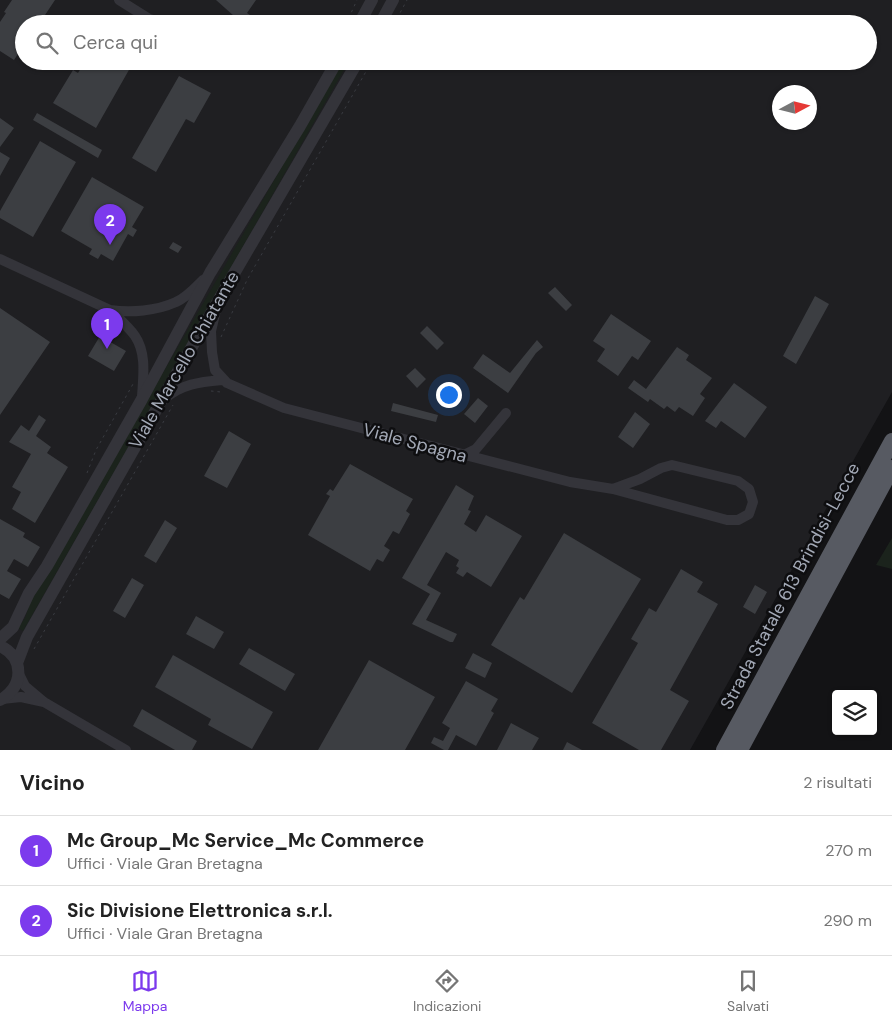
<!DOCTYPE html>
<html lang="it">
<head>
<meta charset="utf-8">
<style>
	:root { --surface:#fff; --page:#f2f2f2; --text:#222; --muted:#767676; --line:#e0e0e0; --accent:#7c3aed }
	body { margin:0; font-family:"DM Sans",sans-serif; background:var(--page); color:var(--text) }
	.controls { position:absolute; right:15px; bottom:15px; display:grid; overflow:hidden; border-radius:5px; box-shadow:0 1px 4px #0004 }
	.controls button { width:45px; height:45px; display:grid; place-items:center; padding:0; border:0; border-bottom:1px solid var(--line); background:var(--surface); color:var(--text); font:25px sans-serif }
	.compass { position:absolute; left:772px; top:85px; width:45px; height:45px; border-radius:50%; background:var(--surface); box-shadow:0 1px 4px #0004; rotate:83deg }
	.you { position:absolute; left:448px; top:394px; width:18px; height:18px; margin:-12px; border:4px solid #fff; border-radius:50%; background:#1a73e8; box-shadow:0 0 0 8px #1a73e833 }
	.badge { display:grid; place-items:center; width:32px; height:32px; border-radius:50%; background:var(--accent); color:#fff; font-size:16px; font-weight:700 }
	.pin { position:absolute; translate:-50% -41px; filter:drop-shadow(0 1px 2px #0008) }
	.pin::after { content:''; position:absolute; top:26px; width:18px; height:15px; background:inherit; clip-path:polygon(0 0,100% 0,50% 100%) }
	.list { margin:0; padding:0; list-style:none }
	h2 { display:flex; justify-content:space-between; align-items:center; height:65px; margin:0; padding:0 20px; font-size:21px }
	h2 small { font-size:16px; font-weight:400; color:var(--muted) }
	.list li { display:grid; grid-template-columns:32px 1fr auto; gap:15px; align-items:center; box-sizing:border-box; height:70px; padding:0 20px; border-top:1px solid var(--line) }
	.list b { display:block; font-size:19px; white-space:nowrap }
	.list p { margin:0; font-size:16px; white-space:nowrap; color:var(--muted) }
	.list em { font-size:16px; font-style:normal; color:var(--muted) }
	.icon { flex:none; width:28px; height:28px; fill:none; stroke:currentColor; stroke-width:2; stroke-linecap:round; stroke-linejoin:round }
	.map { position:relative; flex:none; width:892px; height:750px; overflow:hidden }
	.search { position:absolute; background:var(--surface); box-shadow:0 1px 4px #0004; left:15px; right:15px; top:15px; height:55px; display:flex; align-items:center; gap:12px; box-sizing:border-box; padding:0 18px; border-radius:28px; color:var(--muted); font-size:19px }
	.sheet { height:205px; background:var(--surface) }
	nav { display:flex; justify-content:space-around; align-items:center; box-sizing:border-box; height:70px; border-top:1px solid var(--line); background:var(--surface); font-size:14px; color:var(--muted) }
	nav a { display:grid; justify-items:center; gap:2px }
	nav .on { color:var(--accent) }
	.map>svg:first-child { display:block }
	.built { fill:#1f1f22; fill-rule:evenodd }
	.green { fill:#1b231c }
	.building { fill:#3c3e42 }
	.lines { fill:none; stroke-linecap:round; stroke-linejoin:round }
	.path { stroke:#393b41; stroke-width:1; stroke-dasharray:2.5 4; stroke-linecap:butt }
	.minor { stroke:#34343a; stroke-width:10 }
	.tertiary { stroke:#34343a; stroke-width:12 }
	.trunk { stroke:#575a62; stroke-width:16 }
	.labels { text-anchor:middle; stroke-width:5; stroke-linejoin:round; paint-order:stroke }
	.street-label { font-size:18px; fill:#a3a9b6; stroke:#0e0e10 }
</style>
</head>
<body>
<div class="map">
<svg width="892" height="750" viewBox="0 0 892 750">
	<rect width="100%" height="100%" fill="#131315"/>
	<path class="built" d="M0,0h892v392l-202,358h-690zM24,24h844v37h-844zM780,92h30v30h-30z"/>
	<path class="green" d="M343,61h6l-326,570 -5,-3 7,-10 5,-15z
		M892,538v31l-16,-4z"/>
	<path class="building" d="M12,0h43l-16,24h-15v21l-10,15 -14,-9v-29l6,-9 -2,-1z
		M216,0h40l-9,13 3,2 -7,9z
		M85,61h49l-38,67 -43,-25 20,-33 5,3z
		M179,76l32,17 -17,30 -8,-4 -30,53 -24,-14z
		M37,113l65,37 -4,8 -65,-38z
		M0,118l14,10 -14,19z
		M40,141l36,21 -43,75 -33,-19v-7z
		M0,152l10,6 -10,18z
		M92,177l52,30 -12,20 5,3 -4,7 -5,-3 -15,27 -12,-7 -3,5 -9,-5 3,-5 -31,-18z
		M173,242l9,5 -4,6 -9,-5z
		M555,287l17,18 -6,6 -18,-18z
		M815,296l14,8 -33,60 -13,-8z
		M0,308l50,34 -50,73z
		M611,314l40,27 -13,19 -6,-4 -14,20 -21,-15 8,-12 -12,-8z
		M427,326l17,17 -7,7 -17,-17z
		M100,336l26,15 -12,20 -26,-15z
		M537,340l6,7 -7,6 -28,40 -35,-25 10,-14 27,19z
		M677,347l12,8 -3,5 26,18 -12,16 5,4 -12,18 -14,-9 -4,5 -8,-6 -3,3 -14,-10 -2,3 -20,-14 6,-8 12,9z
		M415,368l11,11 -9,9 -11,-12z
		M734,383l33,24 -22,31 -24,-17 -5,7 -11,-7z
		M478,398l10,8 -13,17 -11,-9z
		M393,403l45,12 -2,7 -45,-11z
		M635,412l15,12 -17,24 -15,-11z
		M39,415l7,5 -10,16 15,11 -4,6 21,14 -33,56 -23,-14 9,-17 -9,-5 19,-33 -22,-12 12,-17 8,6z
		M229,431l22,13 -24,44 -23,-12z
		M350,464l63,35 -7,12 4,3 -11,20 -6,-3 -9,15 6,4 -7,12 -6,-3 -7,12 -62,-36 22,-39 -4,-2 4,-5 3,2z
		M456,485l18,11 -6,14 3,1 -7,13 12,8 10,-17 36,21 -31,51 -24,-15 -4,5 -7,-4 3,-5 -3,-2 3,-6 -13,-8 -19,33 14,8 -15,27 31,14 -4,8h-3l-38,-18 18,-30 -28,-16z
		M0,519l25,14 -2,4 17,10 -12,20 -14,-8 -7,12 14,8 -12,20 -9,-5z
		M165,520l12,8 -21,35 -12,-7z
		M564,533l77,46 -69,114 -81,-48 29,-48 4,3z
		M681,569l22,13 -6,10 21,12 -48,86 19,11 -28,49h-22l-47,-27 46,-80 -7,-4 18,-31 7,4z
		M132,578l12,7 -19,33 -12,-7z
		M755,585l12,7 -12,22 -12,-7z
		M196,616l28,16 -10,17 -28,-15z
		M249,648l46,26 -10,17 -46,-27z
		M473,653l19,10 -7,15 -20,-10z
		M173,655l100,57 -21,37 -44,-24 3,-6 -56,-32z
		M369,660l66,37 -30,53h-87z
		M466,681l32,18 -7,12 3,2 -18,33 -20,-11 -8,15h-4l-13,-7 3,-6 9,4 7,-13 -8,-5z
		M142,709l55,32 -5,9h-17l-42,-24z
		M511,723l28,15 -7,12h-35z
		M567,742l15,8h-19z"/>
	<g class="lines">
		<path class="path" d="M346,24l11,-24
			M394,24l13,-24
			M221,337l26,-57 125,-219
			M211,391l10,1 1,-1
			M87,473l9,-23 37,-66
			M34,649l139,-244"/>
		<path class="minor" d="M119,0l32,20
			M147,18c6,2 13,5 20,4 10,0 17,-4 28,2
			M210,61l10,2 2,-2
			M0,259l110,51c21,3 46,1 66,-8 10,-4 19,-14 27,-22
			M110,310c8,8 18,16 25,26 12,18 8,41 7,61
			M216,310l-5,21 1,21 3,18 12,13 57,25 286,74 43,7 114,31h11l11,-6 4,-12 -4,-13 -11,-8 -66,-16 -11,3 -21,11 -27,10
			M164,399c18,-15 35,-17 58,-19
			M464,455l12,-6 30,-36
			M19,674l6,12 19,16 82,48
			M2,699l19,-2 23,5"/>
		<path class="tertiary" d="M359,24l13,-24
			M380,24l13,-24
			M0,639l13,-12 16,-34 18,-27 95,-167 68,-126 90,-147 37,-65
			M0,646c25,11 24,42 0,54
			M17,663l10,-26 191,-336 140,-240"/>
		<path class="trunk" d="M724,750l168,-309
			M740,750l152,-282"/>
	</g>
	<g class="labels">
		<g class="street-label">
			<text transform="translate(184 360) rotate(-60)" y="6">Viale Marcello Chiatante</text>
			<text transform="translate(415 443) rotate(15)" y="6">Viale Spagna</text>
			<text transform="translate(790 586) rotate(-62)" y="6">Strada Statale 613 Brindisi-Lecce</text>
		</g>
	</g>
</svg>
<div class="controls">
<button><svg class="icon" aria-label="layers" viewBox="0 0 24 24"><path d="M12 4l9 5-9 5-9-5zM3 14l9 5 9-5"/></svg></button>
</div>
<svg class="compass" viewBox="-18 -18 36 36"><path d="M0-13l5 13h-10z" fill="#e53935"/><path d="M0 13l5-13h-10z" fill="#767676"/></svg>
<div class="you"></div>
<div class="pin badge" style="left:107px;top:349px">1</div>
<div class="pin badge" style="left:110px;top:245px">2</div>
<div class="search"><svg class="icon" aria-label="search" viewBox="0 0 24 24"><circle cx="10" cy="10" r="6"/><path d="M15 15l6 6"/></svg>Cerca qui</div>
</div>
<section class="sheet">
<h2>Vicino<small>2 risultati</small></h2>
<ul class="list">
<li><span class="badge">1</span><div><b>Mc Group_Mc Service_Mc Commerce</b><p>Uffici · Viale Gran Bretagna</p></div><em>270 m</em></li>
<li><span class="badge">2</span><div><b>Sic Divisione Elettronica s.r.l.</b><p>Uffici · Viale Gran Bretagna</p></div><em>290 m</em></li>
</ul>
</section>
<nav>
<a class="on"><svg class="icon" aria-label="map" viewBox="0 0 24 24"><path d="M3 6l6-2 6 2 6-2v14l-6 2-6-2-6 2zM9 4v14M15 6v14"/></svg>Mappa</a>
<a><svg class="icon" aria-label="directions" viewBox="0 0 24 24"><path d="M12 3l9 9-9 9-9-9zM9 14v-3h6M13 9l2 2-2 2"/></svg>Indicazioni</a>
<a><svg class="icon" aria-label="saved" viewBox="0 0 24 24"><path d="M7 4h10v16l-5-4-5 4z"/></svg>Salvati</a>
</nav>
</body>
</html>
